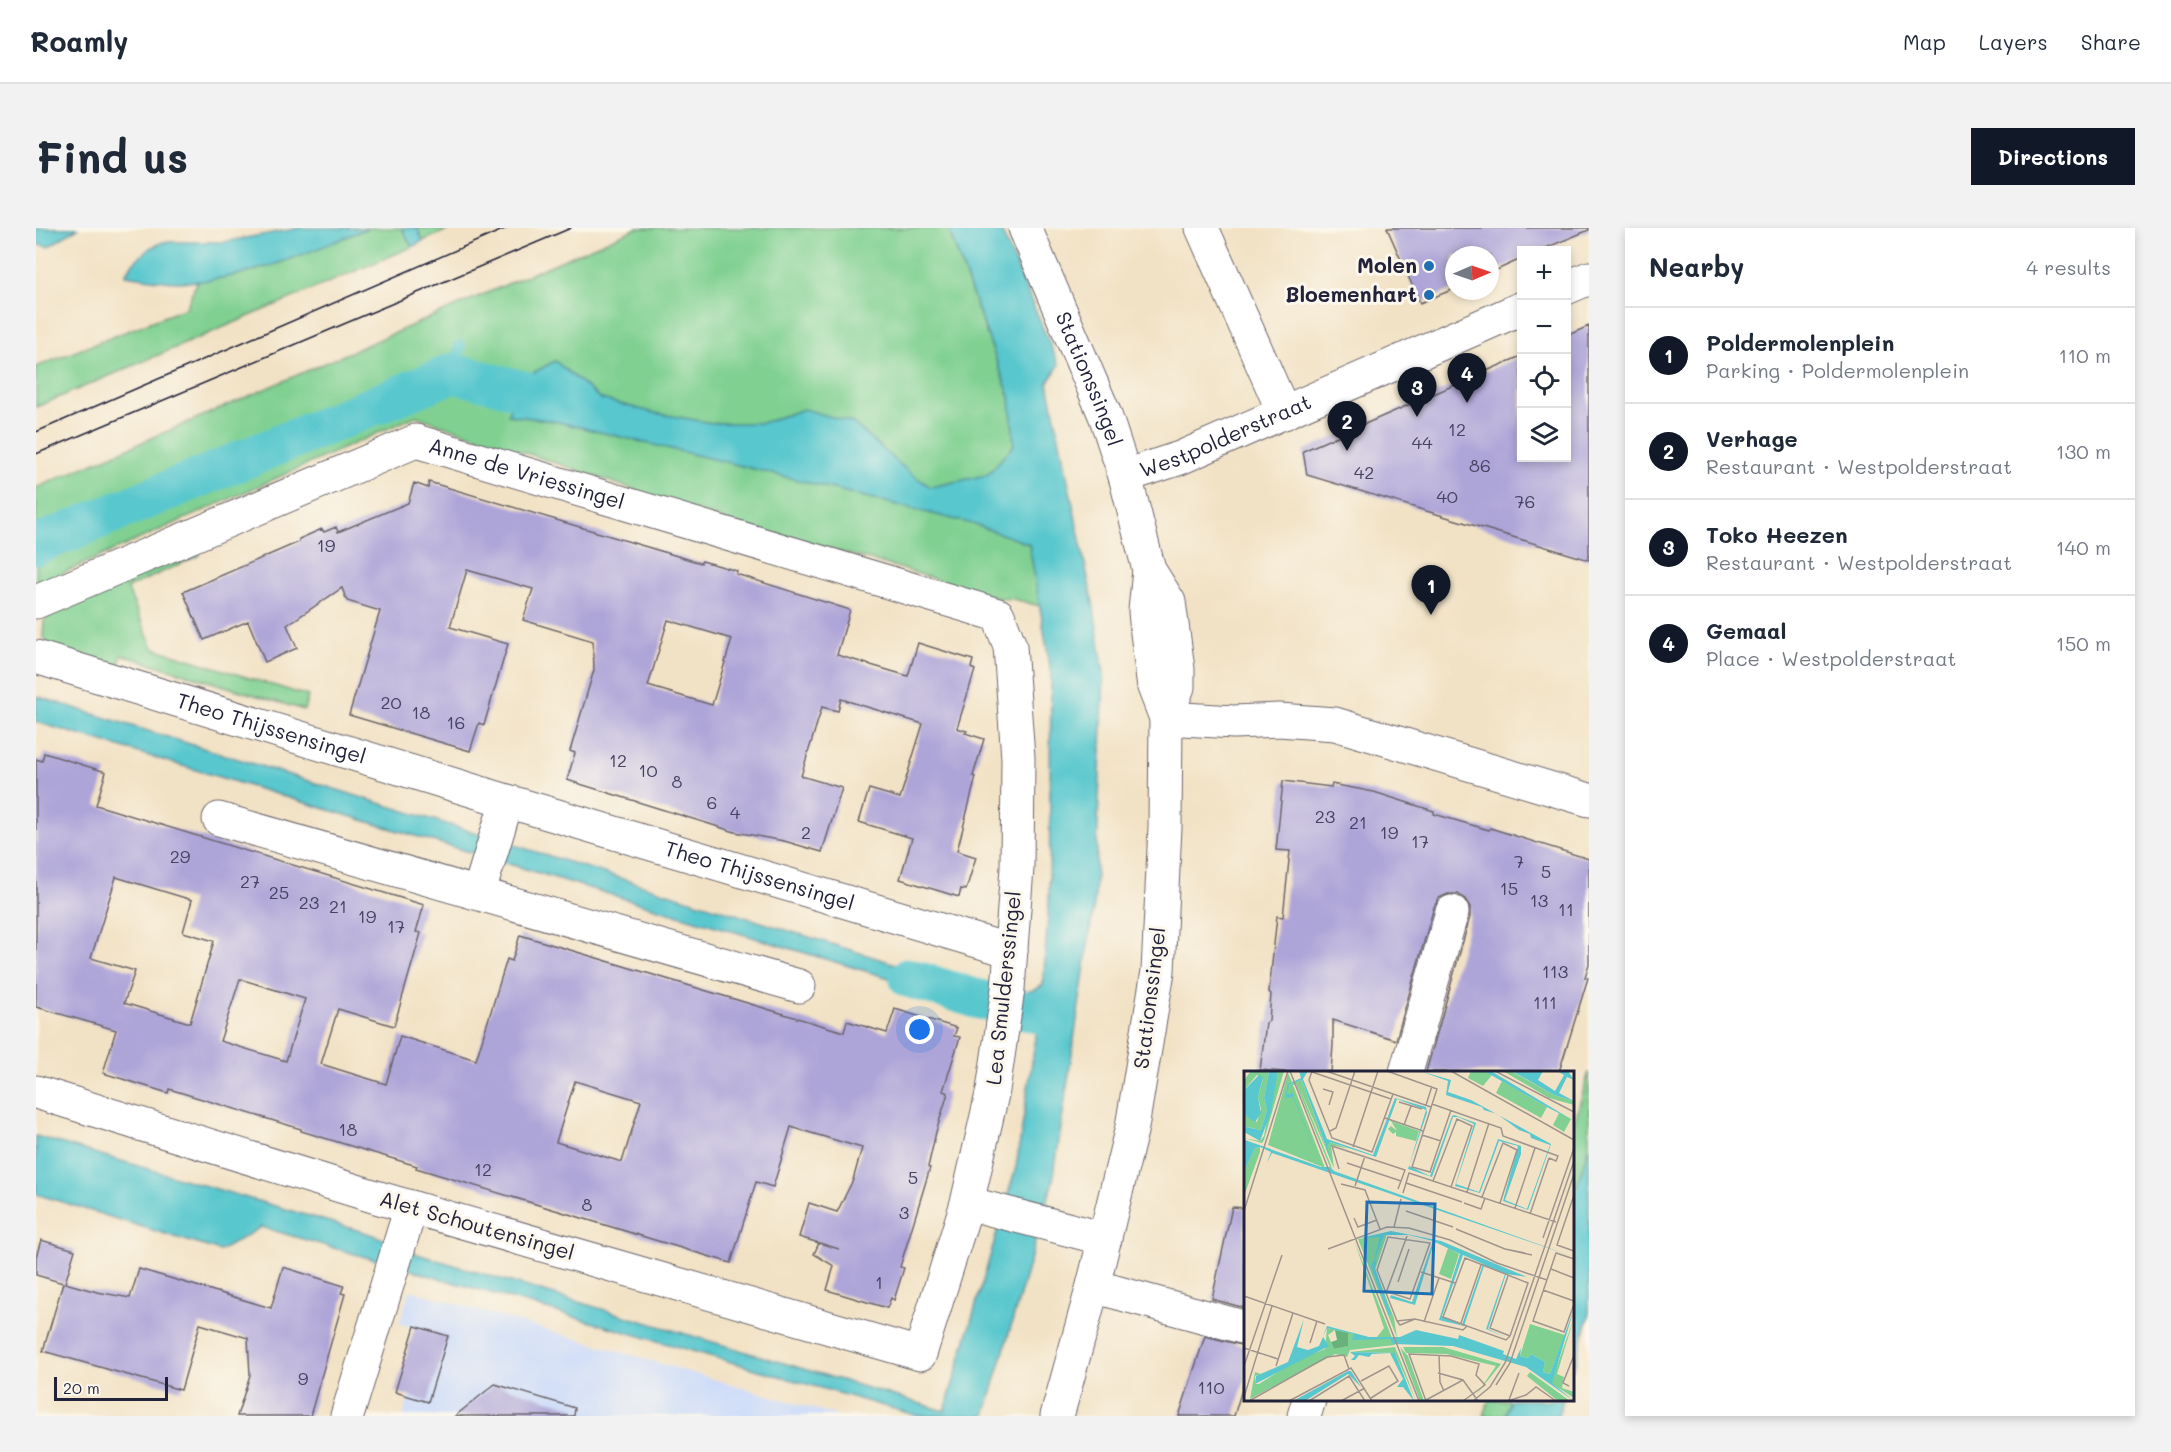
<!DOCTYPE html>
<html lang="en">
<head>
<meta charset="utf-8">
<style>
	:root { --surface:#fff; --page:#f2f2f3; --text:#1f2937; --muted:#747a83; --line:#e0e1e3; --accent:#111827 }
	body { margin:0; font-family:Mali,sans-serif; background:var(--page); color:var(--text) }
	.controls { position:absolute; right:18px; top:18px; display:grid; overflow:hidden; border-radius:0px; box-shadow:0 3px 9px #0003 }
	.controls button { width:54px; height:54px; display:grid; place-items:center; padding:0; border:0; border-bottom:2px solid var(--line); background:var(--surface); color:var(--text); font:30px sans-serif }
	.compass { position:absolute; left:1409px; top:18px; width:54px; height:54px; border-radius:50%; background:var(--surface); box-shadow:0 3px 9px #0003; rotate:88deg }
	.scale { position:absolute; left:18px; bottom:15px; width:114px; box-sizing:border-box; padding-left:6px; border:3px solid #22223b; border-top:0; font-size:16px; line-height:21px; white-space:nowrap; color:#22223b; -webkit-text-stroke:4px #fbf7ec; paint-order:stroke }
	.you { position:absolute; left:884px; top:802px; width:21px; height:21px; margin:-15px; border:4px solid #fff; border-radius:50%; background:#1a73e8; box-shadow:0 0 0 9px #1a73e833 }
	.badge { display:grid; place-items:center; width:39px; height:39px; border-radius:50%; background:var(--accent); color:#fff; font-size:20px; font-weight:700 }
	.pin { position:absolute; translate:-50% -50px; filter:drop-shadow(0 2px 3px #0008) }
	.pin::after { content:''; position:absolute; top:32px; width:21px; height:18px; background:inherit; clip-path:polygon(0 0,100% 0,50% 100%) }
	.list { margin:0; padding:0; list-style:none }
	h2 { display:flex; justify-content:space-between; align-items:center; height:78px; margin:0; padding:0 24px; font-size:26px }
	h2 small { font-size:20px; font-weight:400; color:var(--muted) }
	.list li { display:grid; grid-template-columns:39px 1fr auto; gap:18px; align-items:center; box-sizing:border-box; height:96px; padding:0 24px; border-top:2px solid var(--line) }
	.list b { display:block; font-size:22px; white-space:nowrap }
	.list p { margin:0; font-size:20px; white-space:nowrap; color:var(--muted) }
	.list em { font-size:20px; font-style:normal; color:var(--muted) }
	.icon { flex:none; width:33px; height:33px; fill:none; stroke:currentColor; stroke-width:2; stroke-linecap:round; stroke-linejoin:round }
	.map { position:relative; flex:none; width:1553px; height:1188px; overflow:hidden; border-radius:0px }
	header { display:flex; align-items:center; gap:36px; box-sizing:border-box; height:84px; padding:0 30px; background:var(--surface); border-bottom:2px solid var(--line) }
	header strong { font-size:28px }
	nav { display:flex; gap:33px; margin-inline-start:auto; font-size:21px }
	.intro { display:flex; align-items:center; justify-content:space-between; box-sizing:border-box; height:144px; padding:0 36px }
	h1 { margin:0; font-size:42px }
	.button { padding:15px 27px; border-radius:0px; background:var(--accent); color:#fff; font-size:21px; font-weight:700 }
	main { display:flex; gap:36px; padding:0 36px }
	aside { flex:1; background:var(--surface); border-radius:0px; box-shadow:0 3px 9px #0003 }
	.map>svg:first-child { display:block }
	.built { fill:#ccdbf9 }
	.green { fill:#7fd091; stroke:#507966; stroke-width:1.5 }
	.water { fill:#59c7ce; stroke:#3e7484; stroke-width:1.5 }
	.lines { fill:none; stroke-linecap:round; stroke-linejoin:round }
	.stream { stroke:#59c7ce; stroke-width:12 }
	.canal { stroke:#59c7ce; stroke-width:40 }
	.building { fill:#ada4d8; fill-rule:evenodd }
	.minor-casing { stroke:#6b656b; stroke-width:35 }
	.minor { stroke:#fff; stroke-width:33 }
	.tram { stroke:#22223b; stroke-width:1.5 }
	.poi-dot { fill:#1f6fb2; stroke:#fbf7ec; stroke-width:2 }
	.labels { text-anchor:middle; stroke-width:6; stroke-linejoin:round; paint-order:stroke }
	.number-label { font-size:18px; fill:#454262 }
	.poi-label { font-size:21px; font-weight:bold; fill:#22223b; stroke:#fbf7ec; text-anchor:end }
	.street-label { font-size:21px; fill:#22223b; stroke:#fbf7ec }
	.inset-river { fill:none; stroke:#59c7ce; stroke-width:3 }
	.inset-road { fill:none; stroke:#9f958e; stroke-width:1.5 }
	.view { fill:#1f6fb2; fill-opacity:0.15; stroke:#1f6fb2; stroke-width:3 }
	.inset-edge { fill:none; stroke:#22223b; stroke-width:3 }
</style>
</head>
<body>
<header>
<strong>Roamly</strong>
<nav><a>Map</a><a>Layers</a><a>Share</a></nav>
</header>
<div class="intro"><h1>Find us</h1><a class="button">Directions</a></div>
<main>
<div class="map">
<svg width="1553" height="1188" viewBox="0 0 1553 1188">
	<rect width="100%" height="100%" fill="#fbf7ec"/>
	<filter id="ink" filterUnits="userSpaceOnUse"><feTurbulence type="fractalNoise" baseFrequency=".0167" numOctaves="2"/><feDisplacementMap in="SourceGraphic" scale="12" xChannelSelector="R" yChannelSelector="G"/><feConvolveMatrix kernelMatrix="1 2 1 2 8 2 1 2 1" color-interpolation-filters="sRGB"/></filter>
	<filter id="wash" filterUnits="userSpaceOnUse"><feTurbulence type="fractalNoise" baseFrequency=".008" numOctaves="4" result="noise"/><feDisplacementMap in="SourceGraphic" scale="24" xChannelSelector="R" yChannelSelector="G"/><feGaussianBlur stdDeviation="1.35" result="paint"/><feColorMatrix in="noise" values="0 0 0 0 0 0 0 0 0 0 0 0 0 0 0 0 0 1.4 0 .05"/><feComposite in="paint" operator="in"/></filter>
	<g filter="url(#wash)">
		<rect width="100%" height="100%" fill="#f2e2c5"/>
		<path class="built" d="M374,1062l429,126h-436l26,-82 -30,-11z"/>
		<path class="green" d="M332,0h34l10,19 -376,160v-40l150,-59 11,-27c60,-9 115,-30 171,-53z
			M381,0h35l-29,13z
			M601,0h311l62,169 30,209 -27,-7 -17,-1 -100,-31 -160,-43 -320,-108 -380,169v-97z
			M162,322l2,5 -73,33 26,60 155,48 -4,14 -182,-55 -4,12 -67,-20 -8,-10 1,-16 10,-10z
			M1553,844v74l-16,53v-73z
			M1453,1172h21l-5,16h-21z"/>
		<path class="water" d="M0,0h42l-30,19 -12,-3z
			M264,0h68c-58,24 -125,54 -188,54 -18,0 -37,-5 -55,-7l7,-11 18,-16 13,-6h60z
			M366,0h15l6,13 -11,6z
			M912,0h52l59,137 -11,18 46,225 10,66 -9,224 -42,283 -68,235h-67l-657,-189 -41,24 -184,-57v-58l338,99 43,19 528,157 71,-244 21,-138 -6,-6 -9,-2 3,-29 10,-2 8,-5 6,-84 2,-229 -22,-128 -56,-20 -227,-57 -192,-46 -46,-6 8,-33 39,-21 46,38 54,14 57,10h50l42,-14 49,14 57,50 21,14 56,-12 27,-30 -4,-48z
			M0,468l924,288 2,16 -926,-278z
			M1553,918v170l-16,54v-171z
			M1474,1172h53l-5,16h-53z"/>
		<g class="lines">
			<path class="stream" d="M417,145l7,-27"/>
			<path class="canal" d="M0,317l417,-172 116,29
				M873,750l65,20 70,17"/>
		</g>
		<g id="blocks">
			<path class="building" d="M1351,0h202v2l-48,20h-20v9l-31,14v-18h-36v34l-34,14z
				M1553,98v234l-282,-85 -4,-24 218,-95v102h45v-122z
				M393,254l272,81 1,-2 18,5 17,5 -1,3 114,36 -13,45 71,21 10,-33 55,17 -2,8 4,2 -18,58 10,3 -2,2 19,6 -11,37 3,1 -19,74 19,6 -10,33 -5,-1 -2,8 -59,-18 12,-41 -53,-16 10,-33 31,9 23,-74 -82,-25 -3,12 -16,-4 -21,69 41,12 -20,64 -38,-11 -49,-9 -168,-52 8,-27 -5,-2 24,-81 -1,-29 -70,-21 10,-31 -66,-19 -17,57 58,17 -24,81 -5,-2 -9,28 -121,-36 31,-104 -33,-10 -5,-13 -55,37 10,23 -32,14 -17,-41 -44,19 -21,-48 116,-50v-3l23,-10 2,3 12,-5 2,5 70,-29 6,-20 14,5zM632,392l64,19 -20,66 -64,-19z
				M8,525l62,19 -10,33 328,100 -8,27 5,1 -27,93 -56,-17 -17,55 32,10 33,10 14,-48 76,24 31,-101 5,2 8,-26 324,97 3,-11 40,12 8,-24 62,19 -3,8 6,1 -17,54 5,2 -12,39 -8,35 2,1 -30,99 4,1 -10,32 -3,-2 -4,10 -60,-18 7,-24 -20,-12 5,-11 20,6 -40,-12 10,-34 28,9 16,-32 9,-32 -71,-21 -18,60 -17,-5 -25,81 -315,-95 1,-2 -116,-35v-2l-132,-40 -1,4 -65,-20 13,-43 -80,-23v-248l6,2zM80,649l76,23 -9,32 31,9 -24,82 -66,-20 11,-32 -44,-13zM204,751l65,20 -19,62 -66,-20zM539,853l66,20 -19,61 -66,-20z
				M1247,553l48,6 1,-3 42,8 60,19v3l55,16 1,-2 99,31v105l-4,13 3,1 -29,94h-133l44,-155v-10l-5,-8 -7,-5h-10l-9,4 -5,9 -38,133 -63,-20v25l-2,27h-46l-25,-2 6,-47 3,-2 1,-14 1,-13 -2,-2 8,-76 6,1 7,-66 -14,-1z
				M1196,979l13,1v100l-33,-9z
				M5,1012l34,10 -10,33 32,9 33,6 9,-29 132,39 12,-41 61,19 -3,7 4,1 -35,122h-73l13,-41 -2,-37 -48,-14 -19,66 -138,-39 20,-68 -27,-8v-18z
				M379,1098l33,10 -20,66 -33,-10z
				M1169,1108l40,10v33l-11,37h-55z
				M459,1156l80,24 -1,8h-119z"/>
		</g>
	</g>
	<g filter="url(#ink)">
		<use href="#blocks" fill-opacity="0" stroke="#6b656b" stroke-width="1.5"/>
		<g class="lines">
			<g class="minor-casing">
				<g id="minor">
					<path id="s1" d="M989,0l80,187 20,61 24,94 20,32 9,67v18l-12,31 -1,109 -7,144 -26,156 -39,159 -36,130"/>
					<path d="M1166,0l82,185"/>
					<path d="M1530,60l23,-10"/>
					<path id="s2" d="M1089,248l55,-18 342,-150"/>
					<path d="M1113,342l-4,41 2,22 7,54 12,31"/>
					<path id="s3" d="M0,374l380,-161 582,174 12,31 8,112 -1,110 -9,121 -15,101 -26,113 -47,151 -544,-157 -340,-105"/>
					<path id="s4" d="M0,429l471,144 504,150"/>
					<path d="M1130,490l68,4 45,-2 56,4 254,76"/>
					<path d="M183,591l580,167"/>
					<path d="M443,664l28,-91"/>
					<path d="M1370,844l46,-160"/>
					<path d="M931,975l138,36"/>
					<path d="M1057,1058l153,42"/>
					<path d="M311,1188l64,-209"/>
					<path d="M1268,1188l5,-16"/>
				</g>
			</g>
			<use href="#minor" class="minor"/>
			<path class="tram" d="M0,204l471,-204
				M0,226l535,-226"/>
		</g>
	</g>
	<g class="poi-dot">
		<circle cx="1393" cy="38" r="6"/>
		<circle cx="1393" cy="67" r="6"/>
	</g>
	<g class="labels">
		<g class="number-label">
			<text x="1421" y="208">12</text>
			<text x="1386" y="221">44</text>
			<text x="1444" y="244">86</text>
			<text x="1328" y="251">42</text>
			<text x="1411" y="275">40</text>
			<text x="1489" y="280">76</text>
			<text x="290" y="324">19</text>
			<text x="355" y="481">20</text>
			<text x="385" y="491">18</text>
			<text x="420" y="501">16</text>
			<text x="582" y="539">12</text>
			<text x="612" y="549">10</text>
			<text x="641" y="560">8</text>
			<text x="676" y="581">6</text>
			<text x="699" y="591">4</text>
			<text x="1289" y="595">23</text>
			<text x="1322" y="601">21</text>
			<text x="770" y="611">2</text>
			<text x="1353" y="611">19</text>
			<text x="1384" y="620">17</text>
			<text x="144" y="635">29</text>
			<text x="1483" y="640">7</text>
			<text x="1510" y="650">5</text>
			<text x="214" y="660">27</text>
			<text x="1473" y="667">15</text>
			<text x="243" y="671">25</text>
			<text x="1503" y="679">13</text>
			<text x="273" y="681">23</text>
			<text x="302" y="685">21</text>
			<text x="1530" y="688">11</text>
			<text x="331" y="695">19</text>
			<text x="360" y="705">17</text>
			<text x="1519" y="750">113</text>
			<text x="1509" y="781">111</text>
			<text x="312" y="908">18</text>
			<text x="447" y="948">12</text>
			<text x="877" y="956">5</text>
			<text x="551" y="983">8</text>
			<text x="868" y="991">3</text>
			<text x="843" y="1061">1</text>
			<text x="267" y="1157">9</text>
			<text x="1175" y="1166">110</text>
		</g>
		<g class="poi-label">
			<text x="1381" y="45">Molen</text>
			<text x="1381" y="74">Bloemenhart</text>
		</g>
		<g class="street-label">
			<text dy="7" stroke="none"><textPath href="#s1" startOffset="164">Stationssingel</textPath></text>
			<text dy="7" stroke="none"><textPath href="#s2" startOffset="108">Westpolderstraat</textPath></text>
			<text dy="7" stroke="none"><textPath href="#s3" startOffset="528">Anne de Vriessingel</textPath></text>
			<text dy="7" stroke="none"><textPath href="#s4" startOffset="246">Theo Thijssensingel</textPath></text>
			<text dy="7" stroke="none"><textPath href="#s4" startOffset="756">Theo Thijssensingel</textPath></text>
			<text transform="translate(968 760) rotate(-84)" y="7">Lea Smulderssingel</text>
			<text transform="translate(1114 770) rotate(-83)" y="7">Stationssingel</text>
			<text transform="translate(441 998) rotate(16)" y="7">Alet Schoutensingel</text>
		</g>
	</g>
	<g transform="translate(1208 843)">
		<rect width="330" height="330" fill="#f2e2c5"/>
		<path d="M7,0h18l-5,27 3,12 -6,20 -14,-3 -3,5v-17l13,7 4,-13 -3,-12 5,-18 -6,-4 -13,15v-10zM32,0h8l-20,69 -2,3 -18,-5 16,3 4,-5zM227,0h13l8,4 -9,11 -15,-8zM259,0h8l43,24 20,6v4l-25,-7zM44,2l4,9 -3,3 13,-5 24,68 4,-6 19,7 -18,-4 3,23 -36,-84 34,84 24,11 -26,-12 -34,-83 -3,1 32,83 -57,-23zM258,10l45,26 -6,11 -45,-25zM315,42l12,6 -7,13 -11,-7zM147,50l28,10 -3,10 -20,-5v-4l-3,2 -5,-5 3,-3 6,5zM16,76v5l-16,44v-24l11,-24zM143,163l-12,36 19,48 3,20 -39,-99zM110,169l38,98 -15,-1 7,-9zM204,177l11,6 -8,25 -12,-5zM330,247l-17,56 7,3 -2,11 12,4v6l-23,-15zM286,253l35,11 -15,39 -7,-2 2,-10 -14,-8 -3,4 -8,-2zM83,257l28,6 -2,5h37l5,6 -45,5 -3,7 -12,-3 -85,45 5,-27 6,2 -6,2v8h4l38,-24 28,-11zM91,259l10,12 2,4 -13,3 -6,-14zM151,276l10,25 11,29 -21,-48 -45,-1zM156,276l8,9 16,45h-4zM159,276h40l58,17 -25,31 20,-29 -50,-12 -40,-1zM286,301l40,29h-12l-31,-25z" fill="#7fd091" fill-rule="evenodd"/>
		<path d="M91,259l13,3v13l-14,3 -3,-7 6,-2z" fill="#67b27b"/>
		<path d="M25,0h7l1,5 -6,36 -11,29 -16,-9 2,-5 15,3 6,-20 -3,-12zM55,0h9l-5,8 24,60 46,16 22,-57 31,9 1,6 -18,53 21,10 22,-60 2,-1 22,8 -20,61 23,8 19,-53 23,7v8l-16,46 22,9 23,-64 -19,-7 -1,-4 -11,-4 -22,-16 -13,-4 -2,-3 -36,-12 2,-14 -28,-10 31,9 -3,12 23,8 80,44 -23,66 -25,-9 15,-55 -19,-5 -19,52 -25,-7 19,-62 -16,-7h-5l-21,60 -24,-8 18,-59 -29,-11 -21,58 -46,-15 -3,5 6,20 -31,-87 -13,5 -2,9h4v-4l27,69 -25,-62 -8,1 3,-14 13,-6zM240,0h7l83,50 -27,-14zM268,0h31l-5,9 17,11 9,-16 -7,-4h11l6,9 -7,-3 -8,16 15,8 -20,-6zM15,4l4,3 -5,19 3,16 -6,9 -11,-7v-25zM1,69l76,27h9l4,4 240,86 -302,-104 -5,10 4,-11 -11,-5 -5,1 -11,24zM147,160l50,10 86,36 -21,-3 -18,55 17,8 -19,-8 19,-55 -21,-8 -20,60 -25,-6 21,-66 -23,-11 -3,-1 -19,63 -25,-7 19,-58 -18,55 21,7 21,-61 -24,-6h-25l-11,29 7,-27 -20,1zM219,184l20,9 -21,61 -20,-9zM330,238l-22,74 22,18 -48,-34 -73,-21 -60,-2 -3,-5 -38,1 2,-6 -27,-6 -4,8 4,-10 42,11h31l16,-7 42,9 1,-4 45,16 -1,3 13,5 5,-11 -1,8 8,2 3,-4 14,8 -2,10 7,2zM60,248l-7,28 11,3 11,-4 4,-9 6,9 -74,38 1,-8 32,-14zM106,281l45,1 19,48 -11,-14h-6l6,-8 -13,-26 -18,1 -3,3 -10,-2 -4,5h-4l4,-4zM104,300h3l10,16 -13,-13 -43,27h-12z" fill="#59c7ce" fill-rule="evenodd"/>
		<path class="inset-river" d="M131,190l-2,6 17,48"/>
		<path class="inset-road" d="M46,0l129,330M68,0l-3,9 23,58 40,14 21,-58M82,0l105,36M143,0l50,18 -25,78 18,5 21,-62M207,0l123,69M251,0l79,41M68,1l79,27M79,18l10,3 -4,13M155,31l23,7M188,33l69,24 2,8 55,20 -2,5 -7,-3M182,34l6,-19M141,47l38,13M160,54l7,-19M86,60l6,-3 19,-57M178,64l19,6M109,76l25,-76M103,92l54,18M95,98l-7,-23 73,24 -7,19M189,110l24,-62 15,7 -21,61M162,112l56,19M97,113l24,6 15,39M111,115l10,-30M223,121l22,-69M159,122l6,-20 147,49M330,124l-17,50 17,6M238,126l21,-54 14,7 -17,53M220,132l17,6 4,-11M271,137l20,-60M0,140l44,-140M162,140l47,16M286,143l19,-56M110,147l4,9 19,-7M150,156l7,-28M212,158l49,20 27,6M299,167l31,-90M84,178l59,-22 22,1 41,12 47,23 50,17M261,178l20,4M330,188l-18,-6 -23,68 31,11 10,-28M307,198l23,9M177,201l34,11M264,205l-18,52 20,8M154,211l11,-33M299,219l31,11M144,221l22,7 20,-56 -42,-6 -11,33 20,51M142,222l21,-57M0,225l81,28M153,250l3,4 15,-6 48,11 4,-4 39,14 4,-4M153,250l18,-2M180,251l15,-44M217,252l20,-58M223,255l-24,-9 22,-59 63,25 -18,53M66,272l7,-22M0,277l34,11M195,284l1,27 4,9M0,295l38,-111M32,295l17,-53M194,302l25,7 15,21M117,310l28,-15 9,15 -27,17M252,314l14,-22 64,-189M325,315l-6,-3 11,-28M0,326l28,-91M182,329l37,-20M265,329l10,-27M5,330l78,-44 17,-2 5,14M45,330l62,-33 21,33M65,330l40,-25 16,25M97,330l24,-13M182,330l-17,-47 42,2 28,8 -3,11 9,10 -22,16M229,330l17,-14 15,-24 69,-202M264,330l18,-6 10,-8 20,14"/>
		<path class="view" d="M123,131l68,2 -3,90 -68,-3z"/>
		<rect width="330" height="330" class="inset-edge"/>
	</g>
</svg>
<div class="controls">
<button>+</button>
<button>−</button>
<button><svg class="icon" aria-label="locate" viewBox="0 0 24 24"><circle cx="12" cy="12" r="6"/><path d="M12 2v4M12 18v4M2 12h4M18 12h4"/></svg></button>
<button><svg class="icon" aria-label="layers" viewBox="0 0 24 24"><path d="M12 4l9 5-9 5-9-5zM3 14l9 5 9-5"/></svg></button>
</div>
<svg class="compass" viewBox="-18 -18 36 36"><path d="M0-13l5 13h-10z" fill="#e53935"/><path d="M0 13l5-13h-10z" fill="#747a83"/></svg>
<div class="scale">20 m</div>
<div class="you"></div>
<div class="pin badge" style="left:1395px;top:387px">1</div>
<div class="pin badge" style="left:1311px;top:223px">2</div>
<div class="pin badge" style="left:1381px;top:189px">3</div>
<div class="pin badge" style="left:1431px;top:175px">4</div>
</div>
<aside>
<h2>Nearby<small>4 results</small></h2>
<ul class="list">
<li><span class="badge">1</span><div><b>Poldermolenplein</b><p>Parking · Poldermolenplein</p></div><em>110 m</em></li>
<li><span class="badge">2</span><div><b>Verhage</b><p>Restaurant · Westpolderstraat</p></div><em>130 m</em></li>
<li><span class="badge">3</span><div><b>Toko Heezen</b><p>Restaurant · Westpolderstraat</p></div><em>140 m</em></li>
<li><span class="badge">4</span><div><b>Gemaal</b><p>Place · Westpolderstraat</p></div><em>150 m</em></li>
</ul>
</aside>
</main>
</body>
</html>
